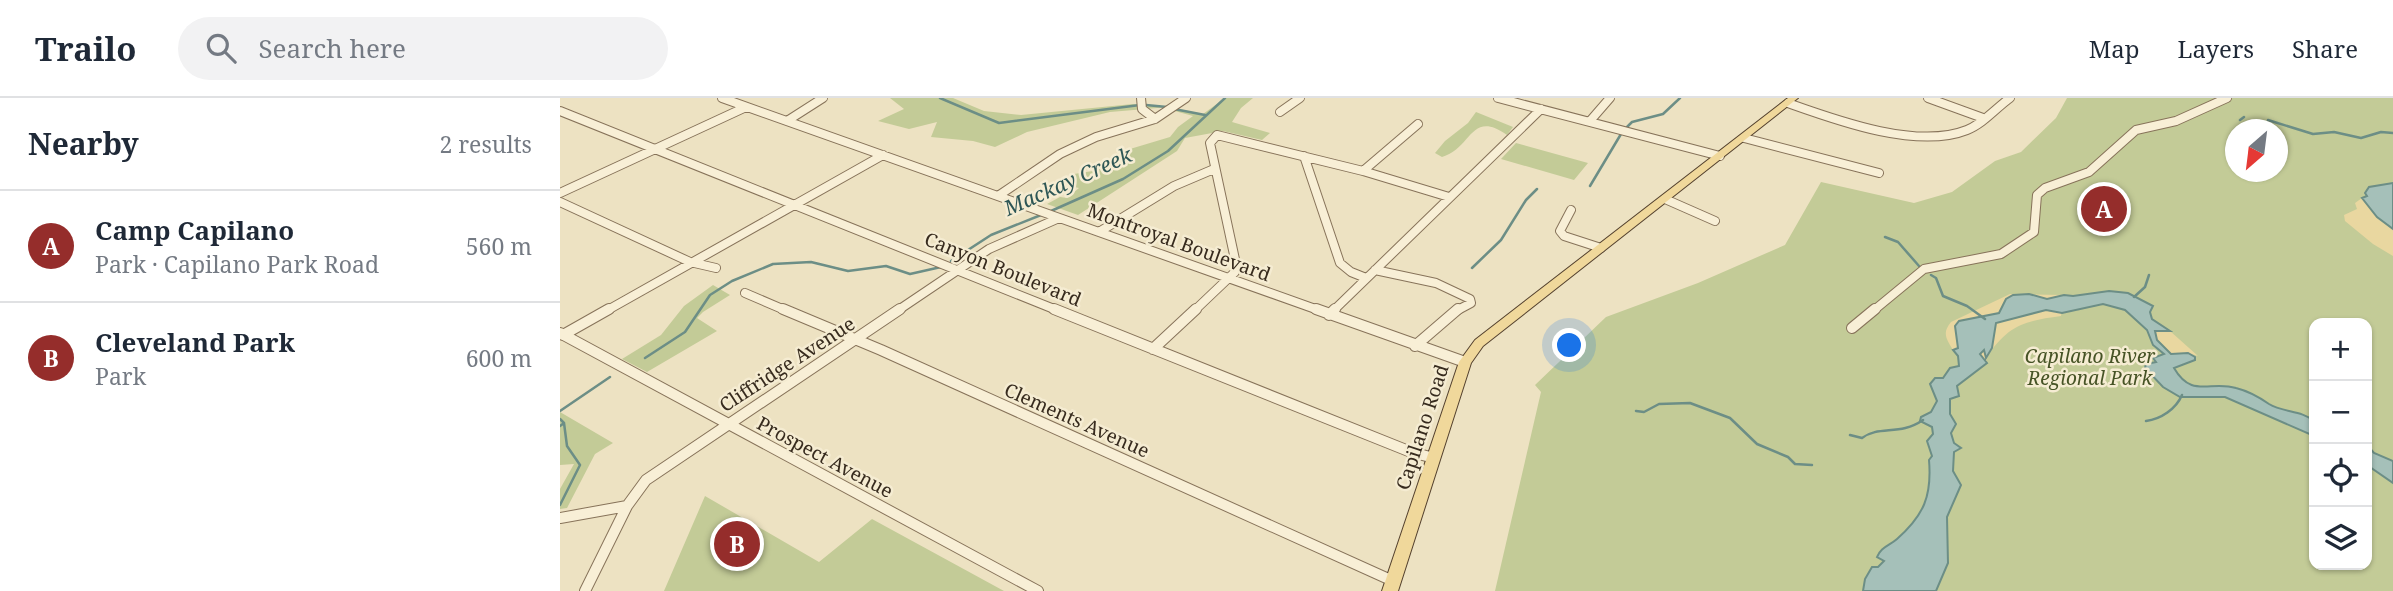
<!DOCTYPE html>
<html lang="en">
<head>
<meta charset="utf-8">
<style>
	:root { --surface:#fff; --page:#f2f2f3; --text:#1f2937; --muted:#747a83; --line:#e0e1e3; --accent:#952d2b }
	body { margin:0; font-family:"Noto Serif",serif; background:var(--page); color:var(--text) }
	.controls { position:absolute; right:21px; bottom:21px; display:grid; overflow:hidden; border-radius:14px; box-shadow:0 2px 5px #0004 }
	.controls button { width:63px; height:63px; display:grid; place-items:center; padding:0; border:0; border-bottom:2px solid var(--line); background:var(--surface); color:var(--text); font:35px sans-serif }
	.compass { position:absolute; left:1665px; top:21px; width:63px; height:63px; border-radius:50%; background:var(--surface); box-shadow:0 2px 5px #0004; rotate:208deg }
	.you { position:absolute; left:1010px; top:248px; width:24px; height:24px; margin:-18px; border:5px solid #fff; border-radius:50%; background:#1a73e8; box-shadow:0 0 0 10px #1a73e833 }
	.badge { display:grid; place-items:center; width:46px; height:46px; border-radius:50%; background:var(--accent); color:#fff; font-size:23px; font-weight:700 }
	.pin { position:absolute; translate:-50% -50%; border:4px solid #fff; box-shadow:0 2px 7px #0006 }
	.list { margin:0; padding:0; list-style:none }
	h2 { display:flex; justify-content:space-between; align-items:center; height:91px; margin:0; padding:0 28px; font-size:30px }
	h2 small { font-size:23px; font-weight:400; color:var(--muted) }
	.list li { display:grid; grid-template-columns:46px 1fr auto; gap:21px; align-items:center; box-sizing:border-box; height:112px; padding:0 28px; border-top:2px solid var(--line) }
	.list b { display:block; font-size:26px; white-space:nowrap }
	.list p { margin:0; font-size:23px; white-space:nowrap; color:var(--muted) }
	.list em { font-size:23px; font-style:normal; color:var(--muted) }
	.icon { flex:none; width:38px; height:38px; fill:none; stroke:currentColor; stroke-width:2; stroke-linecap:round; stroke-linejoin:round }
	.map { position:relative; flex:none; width:1833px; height:493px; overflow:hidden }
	header { display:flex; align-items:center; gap:42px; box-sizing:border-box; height:98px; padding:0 35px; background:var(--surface); border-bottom:2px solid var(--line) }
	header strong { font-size:33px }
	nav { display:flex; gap:38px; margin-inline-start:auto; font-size:24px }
	.search { width:490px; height:63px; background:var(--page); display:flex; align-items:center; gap:18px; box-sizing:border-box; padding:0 24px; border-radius:38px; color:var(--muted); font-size:26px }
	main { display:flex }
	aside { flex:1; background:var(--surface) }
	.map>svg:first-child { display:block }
	.green { fill:#c3cb97; fill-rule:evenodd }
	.sand { fill:#e9d7a0 }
	.water { fill:#a5c0b9; stroke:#6c8e86; stroke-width:2 }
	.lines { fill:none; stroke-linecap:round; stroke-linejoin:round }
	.stream { stroke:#6c8e86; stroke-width:2.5 }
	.minor-far1-casing { stroke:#87735a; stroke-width:10 }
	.minor-casing { stroke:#87735a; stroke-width:12 }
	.major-casing { stroke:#54412e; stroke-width:2 }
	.minor-far1 { stroke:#f8efd6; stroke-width:8 }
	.minor { stroke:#f8efd6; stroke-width:10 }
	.major { fill:#f0d89b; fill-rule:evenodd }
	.labels { text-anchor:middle; stroke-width:5; stroke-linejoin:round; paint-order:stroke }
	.street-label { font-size:19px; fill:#372b1e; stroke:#f5ecd2 }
	.park-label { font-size:19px; font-style:italic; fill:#465325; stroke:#f5ecd2 }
	.water-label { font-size:21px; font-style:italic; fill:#2d5655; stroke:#f5ecd2 }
</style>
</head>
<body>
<header>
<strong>Trailo</strong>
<div class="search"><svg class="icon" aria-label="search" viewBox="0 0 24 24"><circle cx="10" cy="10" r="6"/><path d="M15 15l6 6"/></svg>Search here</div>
<nav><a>Map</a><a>Layers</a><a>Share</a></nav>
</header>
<main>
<aside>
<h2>Nearby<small>2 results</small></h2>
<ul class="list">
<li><span class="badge">A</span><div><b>Camp Capilano</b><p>Park · Capilano Park Road</p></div><em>560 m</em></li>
<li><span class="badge">B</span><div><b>Cleveland Park</b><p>Park</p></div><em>600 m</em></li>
</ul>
</aside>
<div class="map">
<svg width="1833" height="493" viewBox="0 0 1833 493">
	<rect width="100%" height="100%" fill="#ede2c2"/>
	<path class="green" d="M330,0h63l31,13 37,4 112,-11 36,3 -59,5 -83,20 -32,15 -22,-6 -42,-4 6,-15 -28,7 -31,-8 26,-12z
		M665,0h28l-12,10 -9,14 38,11 -8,7 -39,-9 -38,7 -8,13 -99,64 -31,-11 13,-7 7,1 12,-10 -17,-4 12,-10 19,-3 21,-10 6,-9 50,-15 8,-10 15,-11 -22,-6 3,-2 29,6z
		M1507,0h326v493h-898l46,-199 -6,-7 71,-68 92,-34 87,-38 36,-63 93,21 38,-11 43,-31 26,-9 35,-34zM1675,32h42v42h-42zM1754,225h53v242h-53z
		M916,14l37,15 -6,8c-37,-26 -35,14 -65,22l-7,-4 10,-12 23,-18z
		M956,45l72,20 -14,17 -73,-21z
		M153,187l17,10 -27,17 -6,6 20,13 -70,41 -25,-13 39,-24 23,-29z
		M0,314l53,31 -18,11 -28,54 -7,1v-20l14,-25 -14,1z
		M145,398l114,66 53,-43 132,72h-340z"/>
	<path class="sand" d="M1802,100l15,19 16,12v27l-20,-12 -28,-23 -1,-6 13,-6 -2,-6z
		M1450,196l54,1 -3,21c-37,5 -53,9 -75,42l1,5 -7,-9 -27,-4c-7,-12 -11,-17 -2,-28z
		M1595,233h15l28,25 -10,-3 -17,1 -14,-14z"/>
	<path class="water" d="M1833,85v46l-16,-12 -15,-19 5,-2 -2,-3 4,-6z
		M1549,193l19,2 25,13 -3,6 2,7 18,12h-15l2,9 14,14 17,-1 7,4v3l-21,8c18,31 36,12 62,20 12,3 23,9 33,16 15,9 32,6 45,17v15l-89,-39h-45l-17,-10 -18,-19 1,-4 10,-2 -3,-4 11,-4 -11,-9 -6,-15 -22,-20 -22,-6 -41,9 -16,-3 -50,13 -4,25 -6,10 -2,-8 -4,4 7,9 -30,23 2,10 -9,3v15l6,10 -5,9 3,10 7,5 -7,4 -1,19 8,14 -14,32 1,46 -12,28h-73l2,-12 7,-12h6l6,-6 -7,-4c4,-10 12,-11 20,-18 27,-24 35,-43 32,-79l3,-4 -5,-15 6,-7 -1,-7 -12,-6 1,-4 10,-5 6,-11 -7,-17 5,-6h8l7,-10 9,-2 -1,-10 -5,-6 5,-2 -3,-22 4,-5 40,-8 7,-14 7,-4 16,-1 18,5 17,-4 9,1z
		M1807,347l7,8 19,8v22l-26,-18z"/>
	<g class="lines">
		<path class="stream" d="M380,0l59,25 141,-18
			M586,7l21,2
			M614,11l31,6
			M1680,22l4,-3
			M1708,22l45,14 21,-2 27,6 20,-6 12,1
			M1067,29l5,-5 31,-8 17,-16
			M1030,88l31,-52
			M491,113l72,-32 45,-28 57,-53
			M1325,139l13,5 21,24
			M391,163l40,-26 50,-20
			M912,170l29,-28 25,-40 11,-11
			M1371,177l5,3 7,18 24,10 18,13
			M1574,199l11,-10 4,-12
			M85,260l40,-26 25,-37 22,-14 41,-17 38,-2 37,9 38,-5 24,8 31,-7
			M0,313l50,-34
			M1076,313l8,1 15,-8 31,-1 40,15 27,26 31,13 7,7 17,1
			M0,321l4,4 -4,3
			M1586,323c15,-2 30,-12 36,-26
			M1290,337l12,3c17,-13 38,-2 61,-18
			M0,407l20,-40 -13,-19 -3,-23"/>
		<g class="minor-far1-casing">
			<path id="minor-far1" d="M162,0l599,213
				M581,0l1,11 13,10
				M938,0l222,58
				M1368,0l55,20
				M1228,5c48,17 129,47 179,27 16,-6 29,-22 43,-32
				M0,13l499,200
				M720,14l20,-14
				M227,23l36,-23
				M1030,23l20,-23
				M1184,40l135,35
				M744,58l36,107 11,9 15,6
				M803,73l55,-47
				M0,95l186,-86
				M438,98l62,-42 36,-17 59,-18 31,-21
				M1105,101l50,22
				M0,104l130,60 26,6
				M1011,112l-11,21 4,5 37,12
				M539,134l75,-46 40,-17
				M815,172l61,13 34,16 1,4 -15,8
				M185,195l42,18
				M46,213l277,-156
				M337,213l92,-62 70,-31
				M634,213l41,-39 1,-8 -26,-121 7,-8 146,36 86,26
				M773,213l208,-202
				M1313,213l51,-42 77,-15 33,-22 3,-37 8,-7 44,-16 47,-42 40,-9 51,-23"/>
		</g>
		<g class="minor-casing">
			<path id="minor" d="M223,211l98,41 512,231
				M494,211l357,143 23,6
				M756,211l149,53
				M769,217l6,-6
				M1292,230l23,-19
				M0,235l478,258
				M3,237l46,-26
				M855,248l43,-37
				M593,251l43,-40
				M0,420l67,-12
				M25,493l42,-85 19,-26 254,-171"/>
		</g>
		<g class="major-casing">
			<path id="major" d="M1228,0h10l-315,248 -12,17 -73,228h-16l77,-229 16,-22z"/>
		</g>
		<use href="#minor-far1" class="minor-far1"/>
		<use href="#minor" class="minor"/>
		<use href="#major" class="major"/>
	</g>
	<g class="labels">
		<g class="street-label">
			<text transform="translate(619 144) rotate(20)" y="7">Montroyal Boulevard</text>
			<text transform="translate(443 171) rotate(22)" y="7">Canyon Boulevard</text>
			<text transform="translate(227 266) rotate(-33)" y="7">Cliffridge Avenue</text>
			<text transform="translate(517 322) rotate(24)" y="7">Clements Avenue</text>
			<text transform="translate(862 329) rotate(-72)" y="7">Capilano Road</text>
			<text transform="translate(265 359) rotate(28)" y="7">Prospect Avenue</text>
		</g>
		<g class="park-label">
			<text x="1530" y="265">Capilano River<tspan x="1530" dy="22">Regional Park</tspan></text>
		</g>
		<g class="water-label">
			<text transform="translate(508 84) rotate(-24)" y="7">Mackay Creek</text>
		</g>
	</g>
</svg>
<div class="controls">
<button>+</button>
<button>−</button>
<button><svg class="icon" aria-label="locate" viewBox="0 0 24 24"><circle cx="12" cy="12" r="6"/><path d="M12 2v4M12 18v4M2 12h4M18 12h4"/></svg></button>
<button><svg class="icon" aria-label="layers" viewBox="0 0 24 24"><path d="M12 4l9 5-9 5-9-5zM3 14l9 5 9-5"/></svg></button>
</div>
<svg class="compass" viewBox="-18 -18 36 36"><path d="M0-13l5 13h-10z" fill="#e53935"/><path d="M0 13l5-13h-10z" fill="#747a83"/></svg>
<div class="you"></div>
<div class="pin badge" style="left:1544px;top:111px">A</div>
<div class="pin badge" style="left:177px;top:446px">B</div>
</div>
</main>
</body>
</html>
